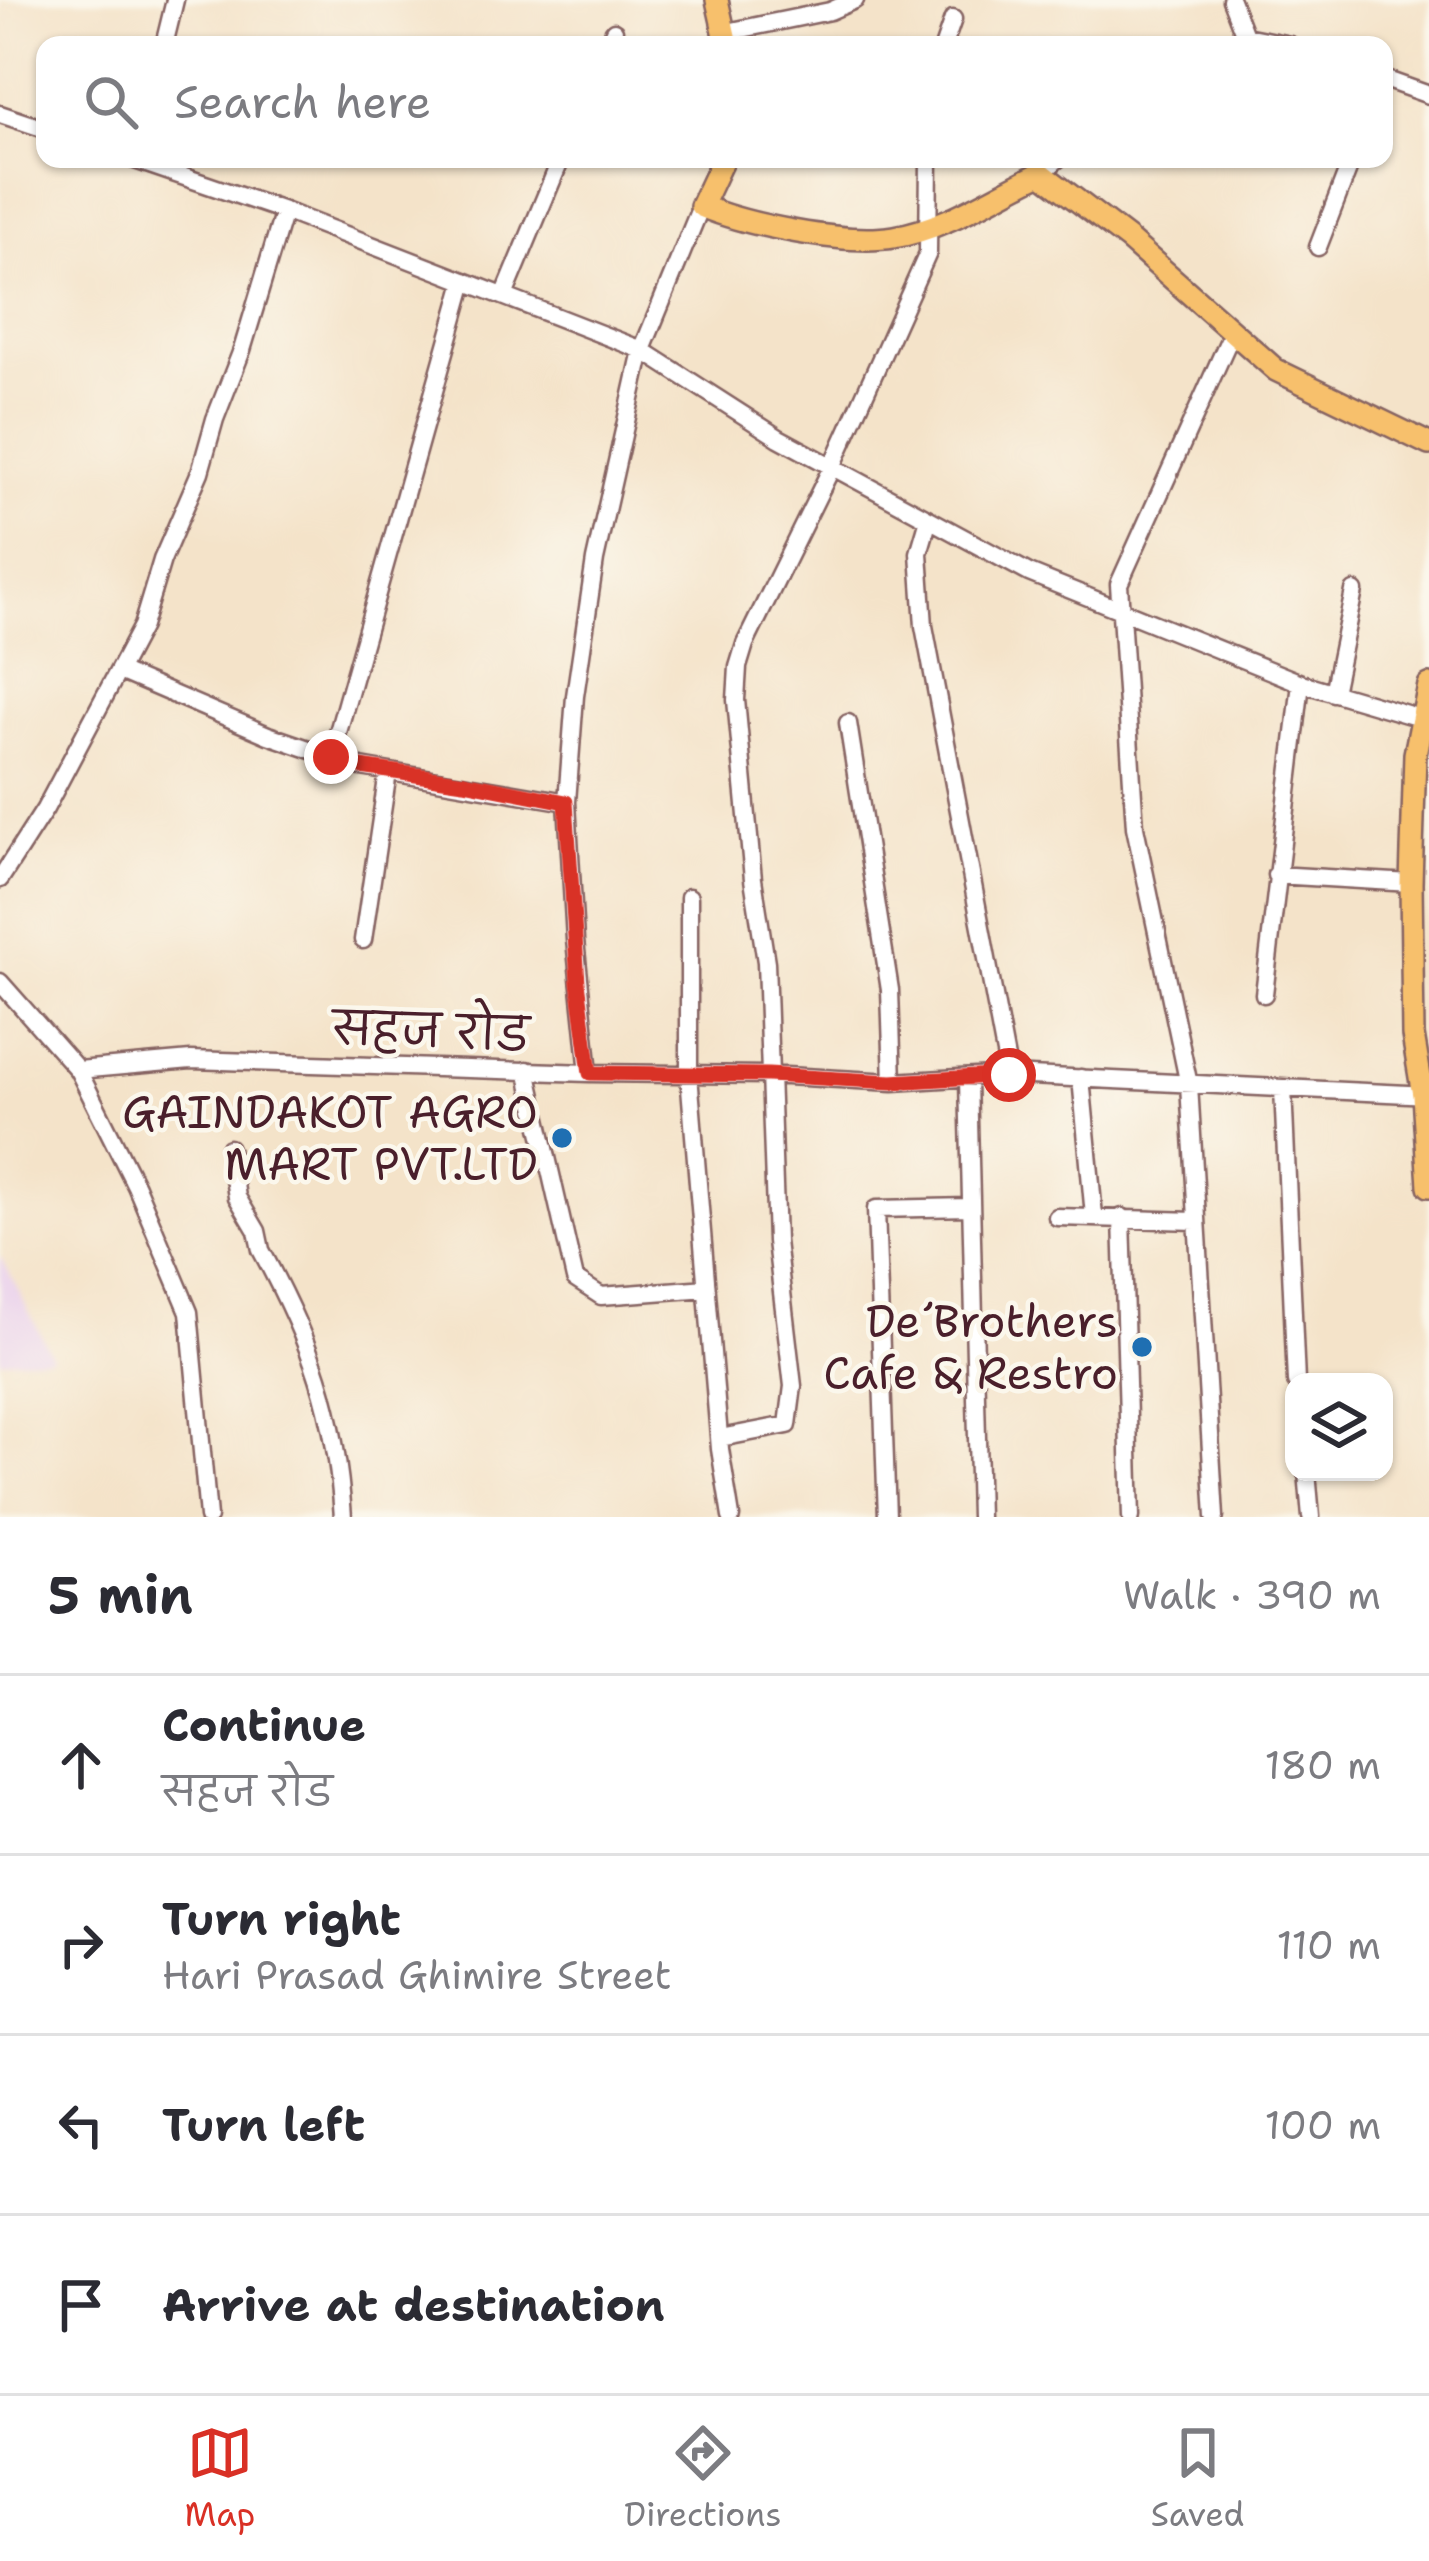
<!DOCTYPE html>
<html lang="en">
<head>
<meta charset="utf-8">
<style>
	:root { --surface:#fff; --page:#f2f2f3; --text:#2b2b33; --muted:#7c7c81; --line:#e1e1e2; --accent:#d93025 }
	body { margin:0; font-family:"Shantell Sans","Playpen Sans Deva",sans-serif; background:var(--page); color:var(--text) }
	.controls { position:absolute; right:36px; bottom:36px; display:grid; overflow:hidden; border-radius:24px; box-shadow:0 3px 9px #0004 }
	.controls button { width:108px; height:108px; display:grid; place-items:center; padding:0; border:0; border-bottom:3px solid var(--line); background:var(--surface); color:var(--text); font:60px sans-serif }
	.stop { position:absolute; width:36px; height:36px; margin:-27px; border:9px solid #d93025; border-radius:50%; background:#fff }
	.stop.end { background:#d93025; border-color:#fff; box-shadow:0 3px 12px #0008 }
	.list { margin:0; padding:0; list-style:none }
	h2 { display:flex; justify-content:space-between; align-items:center; height:156px; margin:0; padding:0 48px; font-size:51px }
	h2 small { font-size:39px; font-weight:400; color:var(--muted) }
	.list li { display:grid; grid-template-columns:78px 1fr auto; gap:36px; align-items:center; box-sizing:border-box; height:180px; padding:0 48px; border-top:3px solid var(--line) }
	.list b { display:block; font-size:45px; white-space:nowrap }
	.list p { margin:0; font-size:39px; white-space:nowrap; color:var(--muted) }
	.list em { font-size:39px; font-style:normal; color:var(--muted) }
	.icon { flex:none; width:66px; height:66px; fill:none; stroke:currentColor; stroke-width:2; stroke-linecap:round; stroke-linejoin:round }
	.map { position:relative; flex:none; width:1429px; height:1517px; overflow:hidden }
	.search { position:absolute; background:var(--surface); box-shadow:0 3px 9px #0004; left:36px; right:36px; top:36px; height:132px; display:flex; align-items:center; gap:30px; box-sizing:border-box; padding:0 42px; border-radius:24px; color:var(--muted); font-size:45px }
	.sheet { height:876px; background:var(--surface) }
	nav { display:flex; justify-content:space-around; align-items:center; box-sizing:border-box; height:168px; border-top:3px solid var(--line); background:var(--surface); font-size:33px; color:var(--muted) }
	nav a { display:grid; justify-items:center; gap:6px }
	nav .on { color:var(--accent) }
	.map>svg:first-child { display:block }
	.built { fill:#ead1ec }
	.lines { fill:none; stroke-linecap:round; stroke-linejoin:round }
	.minor-casing { stroke:#866462; stroke-width:21 }
	.major-casing { stroke:#866462; stroke-width:26 }
	.minor { stroke:#fff; stroke-width:16 }
	.major { stroke:#f7c06c; stroke-width:21 }
	.route { stroke:#d93025; stroke-width:15 }
	.poi-dot { fill:#1f6fb2; stroke:#fbf7ec; stroke-width:4.5 }
	.labels { text-anchor:middle; stroke-width:9; stroke-linejoin:round; paint-order:stroke }
	.street-label { font-size:45px; fill:#4a1f2b; stroke:#fbf7ec }
	.poi-label { font-size:45px; fill:#4a1f2b; stroke:#fbf7ec; text-anchor:end }
</style>
</head>
<body>
<div class="map">
<svg width="1429" height="1517" viewBox="0 0 1429 1517">
	<rect width="100%" height="100%" fill="#fbf7ec"/>
	<filter id="ink" filterUnits="userSpaceOnUse"><feTurbulence type="fractalNoise" baseFrequency=".00833" numOctaves="2"/><feDisplacementMap in="SourceGraphic" scale="24" xChannelSelector="R" yChannelSelector="G"/><feConvolveMatrix kernelMatrix="1 2 1 2 8 2 1 2 1" color-interpolation-filters="sRGB"/></filter>
	<filter id="wash" filterUnits="userSpaceOnUse"><feTurbulence type="fractalNoise" baseFrequency=".004" numOctaves="4" result="noise"/><feDisplacementMap in="SourceGraphic" scale="48" xChannelSelector="R" yChannelSelector="G"/><feGaussianBlur stdDeviation="2.7" result="paint"/><feColorMatrix in="noise" values="0 0 0 0 0 0 0 0 0 0 0 0 0 0 0 0 0 1.4 0 .05"/><feComposite in="paint" operator="in"/></filter>
	<g filter="url(#wash)">
		<rect width="100%" height="100%" fill="#f4e3c9"/>
		<path class="built" d="M0,1256l8,14 44,87 -52,3z"/>
	</g>
	<g filter="url(#ink)">
		<g class="lines">
			<g class="minor-casing">
				<path id="minor" d="M1231,0l14,36
					M727,32l103,-21 25,-11
					M164,45l11,-45
					M608,45l6,-14
					M944,45l9,-26
					M1223,45l22,-9 45,9
					M1384,79l45,16
					M0,114l45,15
					M132,159l152,52 358,139 137,88 250,135 272,110 119,35
					M1041,173l17,-14
					M1318,247l34,-88
					M504,296l57,-137
					M929,519l-10,34 5,73 85,449
					M119,671l149,64 93,32 206,35
					M1333,693l21,-102
					M848,723l42,267 3,92
					M331,757l134,-476
					M1276,875l135,8
					M0,879l45,-70 97,-183 20,-66 38,-88 15,-53 27,-69 42,-139
					M689,897v178l31,374 11,68
					M363,940l25,-168
					M0,982l78,88 58,116 53,126 19,205
					M1264,994l37,-311
					M78,1070l113,-10 398,13 179,2 125,7 116,-7 420,20
					M527,1070l48,209 26,17 106,-8
					M589,1073l-14,-133 -8,-138 8,-106 20,-136 47,-210 59,-144
					M1081,1078l13,138
					M968,1080l11,437
					M1283,1088l13,294
					M229,1148l8,49 20,34 4,19c50,92 75,161 82,267
					M1057,1217l139,4
					M1122,1217l9,300
					M720,1438l68,-13 5,-39 -17,-145 -10,-279 -13,-83 -17,-179 2,-33 7,-23 88,-179 95,-212 1,-94
					M1307,1472l4,45
					M887,1517l-11,-308 94,-2
					M1215,1517l-26,-432 -54,-258 -16,-243 113,-251"/>
			</g>
			<g class="major-casing">
				<path id="major" d="M717,0l10,45
					M723,159l-22,47c45,19 144,39 193,31 51,-8 101,-42 147,-64l88,67 147,130 153,74
					M1429,685l-14,69 -4,129 2,152 10,60 6,91"/>
			</g>
			<use href="#minor" class="minor"/>
			<use href="#major" class="major"/>
		</g>
	</g>
	<g class="lines" filter="url(#ink)">
		<path class="route" d="M331,757l30,10 103,15 102,20 12,180 12,91 178,2 124,7 117,-7"/>
	</g>
	<g class="poi-dot">
		<circle cx="562" cy="1138" r="12"/>
		<circle cx="1142" cy="1347" r="12"/>
	</g>
	<g class="labels">
		<g class="street-label">
			<text transform="translate(431 1031) rotate(2)" y="16">सहज रोड</text>
		</g>
		<g class="poi-label">
			<text x="538" y="1128">GAINDAKOT AGRO<tspan x="538" dy="52">MART PVT.LTD</tspan></text>
			<text x="1118" y="1337">De´Brothers<tspan x="1118" dy="52">Cafe &amp; Restro</tspan></text>
		</g>
	</g>
</svg>
<div class="controls">
<button><svg class="icon" aria-label="layers" viewBox="0 0 24 24"><path d="M12 4l9 5-9 5-9-5zM3 14l9 5 9-5"/></svg></button>
</div>
<div class="stop" style="left:1009px;top:1075px"></div>
<div class="stop end" style="left:331px;top:757px"></div>
<div class="search"><svg class="icon" aria-label="search" viewBox="0 0 24 24"><circle cx="10" cy="10" r="6"/><path d="M15 15l6 6"/></svg>Search here</div>
</div>
<section class="sheet">
<h2>5 min<small>Walk · 390 m</small></h2>
<ul class="list">
<li><svg class="icon" aria-label="ahead" viewBox="0 0 24 24"><path d="M12 20V5M6 11l6-6 6 6"/></svg><div><b>Continue</b><p>सहज रोड</p></div><em>180 m</em></li>
<li><svg class="icon" aria-label="right" viewBox="0 0 24 24"><path d="M7 20v-9h11M14 6l5 5-5 5"/></svg><div><b>Turn right</b><p>Hari Prasad Ghimire Street</p></div><em>110 m</em></li>
<li><svg class="icon" aria-label="left" viewBox="0 0 24 24"><path d="M17 20v-9H6M10 6l-5 5 5 5"/></svg><div><b>Turn left</b></div><em>100 m</em></li>
<li><svg class="icon" aria-label="arrive" viewBox="0 0 24 24"><path d="M6 21V4h12l-3 4 3 4H6"/></svg><div><b>Arrive at destination</b></div></li>
</ul>
</section>
<nav>
<a class="on"><svg class="icon" aria-label="map" viewBox="0 0 24 24"><path d="M3 6l6-2 6 2 6-2v14l-6 2-6-2-6 2zM9 4v14M15 6v14"/></svg>Map</a>
<a><svg class="icon" aria-label="directions" viewBox="0 0 24 24"><path d="M12 3l9 9-9 9-9-9zM9 14v-3h6M13 9l2 2-2 2"/></svg>Directions</a>
<a><svg class="icon" aria-label="saved" viewBox="0 0 24 24"><path d="M7 4h10v16l-5-4-5 4z"/></svg>Saved</a>
</nav>
</body>
</html>
